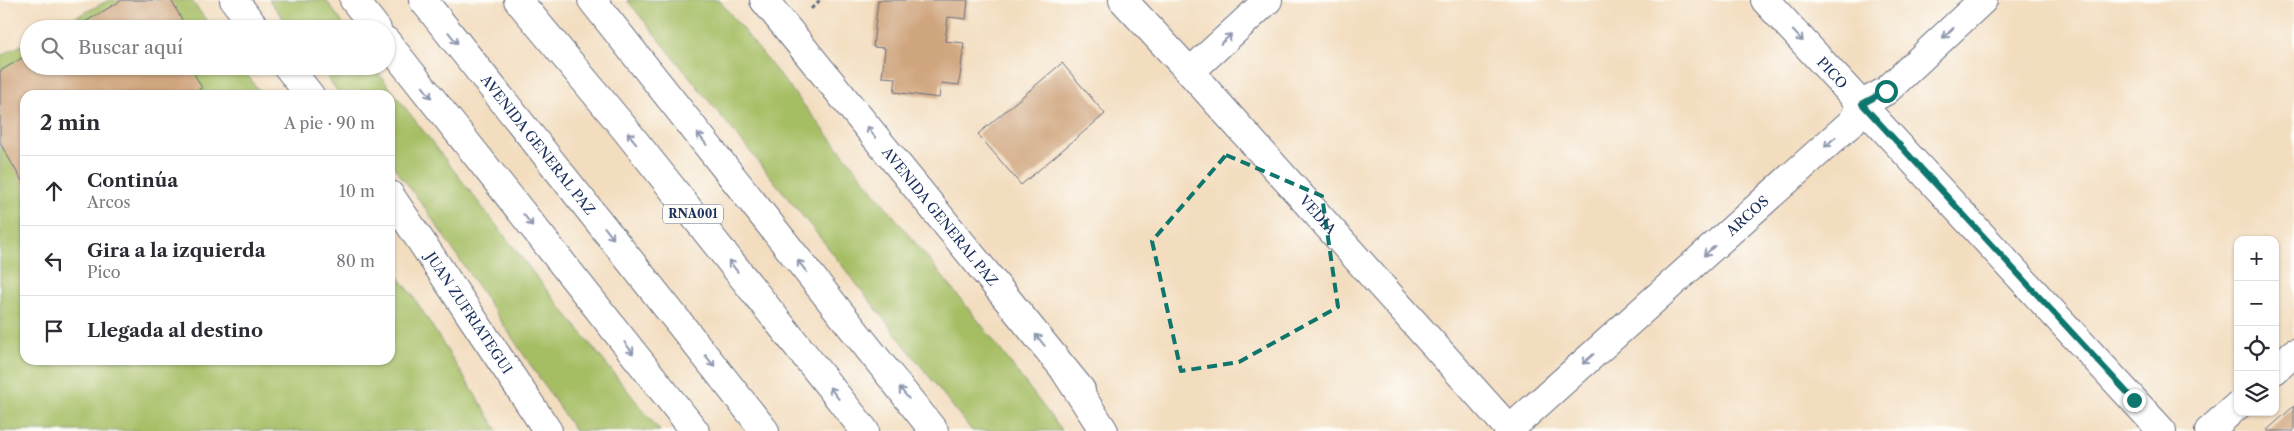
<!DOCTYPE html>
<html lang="es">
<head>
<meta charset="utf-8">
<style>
	:root { --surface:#fff; --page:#f7f7f7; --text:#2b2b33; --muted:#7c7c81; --line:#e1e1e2 }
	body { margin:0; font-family:"Libre Caslon Text",serif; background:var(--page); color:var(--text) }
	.controls { position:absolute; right:15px; bottom:15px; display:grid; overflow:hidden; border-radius:10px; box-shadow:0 1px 4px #0004 }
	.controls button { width:45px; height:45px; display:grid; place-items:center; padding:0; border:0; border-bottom:1px solid var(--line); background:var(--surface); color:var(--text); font:25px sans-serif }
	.stop { position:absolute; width:15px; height:15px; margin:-11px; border:4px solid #0f766e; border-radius:50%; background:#fff }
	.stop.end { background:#0f766e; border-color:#fff; box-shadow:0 1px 5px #0008 }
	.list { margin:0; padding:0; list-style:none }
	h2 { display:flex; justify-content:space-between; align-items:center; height:65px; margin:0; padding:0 20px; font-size:21px }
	h2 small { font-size:16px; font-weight:400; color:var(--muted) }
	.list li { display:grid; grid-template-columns:32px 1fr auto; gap:15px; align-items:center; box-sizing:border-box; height:70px; padding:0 20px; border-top:1px solid var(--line) }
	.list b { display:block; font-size:19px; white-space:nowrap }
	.list p { margin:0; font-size:16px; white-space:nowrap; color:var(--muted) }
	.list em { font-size:16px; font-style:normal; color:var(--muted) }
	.icon { flex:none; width:28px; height:28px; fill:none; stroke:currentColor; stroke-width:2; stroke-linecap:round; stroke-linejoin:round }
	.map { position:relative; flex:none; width:2294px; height:431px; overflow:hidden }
	.search { position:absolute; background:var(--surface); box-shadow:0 1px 4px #0004; left:20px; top:20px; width:375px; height:55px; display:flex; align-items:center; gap:12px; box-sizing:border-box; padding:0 18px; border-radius:28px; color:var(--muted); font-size:19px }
	.panel { position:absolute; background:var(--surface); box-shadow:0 1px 4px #0004; left:20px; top:90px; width:375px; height:275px; border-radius:15px }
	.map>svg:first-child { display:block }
	.grass { fill:#a6be64; stroke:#607661 }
	.building { fill:#d0a67f }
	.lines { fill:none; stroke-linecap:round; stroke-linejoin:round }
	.minor-casing { stroke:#676c80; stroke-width:30 }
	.highway-casing { stroke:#676c80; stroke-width:30 }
	.path { stroke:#676c80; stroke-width:3; stroke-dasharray:4 4; stroke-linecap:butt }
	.minor { stroke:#fff; stroke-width:28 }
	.highway { stroke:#fff; stroke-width:28 }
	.oneway { stroke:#8d97ae }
	.route { stroke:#0f766e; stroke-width:6 }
	.marked { fill:none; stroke:#0f766e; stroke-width:4; stroke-dasharray:10 6; stroke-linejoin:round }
	.labels { text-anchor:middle; stroke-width:5; stroke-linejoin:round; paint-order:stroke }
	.shield { fill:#fdfcf7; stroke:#5f6c8c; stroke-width:1 }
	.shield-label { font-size:12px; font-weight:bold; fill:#1b2f5e }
	.street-label { font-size:14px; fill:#1b2f5e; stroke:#fdfcf7 }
</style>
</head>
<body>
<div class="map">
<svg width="2294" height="431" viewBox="0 0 2294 431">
	<rect width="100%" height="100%" fill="#fdfcf7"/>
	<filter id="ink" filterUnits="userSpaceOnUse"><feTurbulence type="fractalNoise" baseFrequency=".02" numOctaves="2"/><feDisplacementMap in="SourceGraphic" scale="10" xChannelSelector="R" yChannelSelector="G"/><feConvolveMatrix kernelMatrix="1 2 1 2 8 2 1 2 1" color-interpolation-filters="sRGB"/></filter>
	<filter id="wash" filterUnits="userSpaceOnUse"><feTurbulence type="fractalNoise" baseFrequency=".0096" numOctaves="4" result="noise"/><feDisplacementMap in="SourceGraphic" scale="20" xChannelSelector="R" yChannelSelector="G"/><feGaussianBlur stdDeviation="1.12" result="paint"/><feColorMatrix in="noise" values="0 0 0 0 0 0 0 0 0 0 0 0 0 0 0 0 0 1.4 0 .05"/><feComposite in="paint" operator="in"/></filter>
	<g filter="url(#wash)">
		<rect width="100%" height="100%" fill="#f3ddbf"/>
		<path class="grass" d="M109,0h82l22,29h-160z
			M269,0h57l21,29h-56z
			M627,0h92l261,323 82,108h-90l-146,-186z
			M29,41v25h212l21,29h-237v265h365v-95l23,31 85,135h-498v-375z
			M319,66h54l165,213 122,152h-85l-150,-223 -35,-46v-67h-50z"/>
		<g id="blocks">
			<path class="building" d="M122,0h49l16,29h-114z
				M878,0h90l-2,19 -18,-2 -3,24 19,2 -5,42 -18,-2 -2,15 -45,-6 2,-14 -14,-1 3,-29 -12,-1z
				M29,54v12h161l12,22 -13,7h-164v91l-25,-43v-72z
				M1062,63l43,51 -84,71 -43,-51z
				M2294,406v25h-28z"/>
		</g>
	</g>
	<g filter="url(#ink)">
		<use href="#blocks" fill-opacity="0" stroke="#676c80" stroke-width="1"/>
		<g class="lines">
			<g class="minor-casing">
				<g id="minor">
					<path d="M234,0l22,29"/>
					<path id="s1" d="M764,0l317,390"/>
					<path id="s2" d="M1123,0l67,72 321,359"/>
					<path id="s3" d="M1765,0l397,431"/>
					<path d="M287,66l23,29"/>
					<path d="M1190,72l78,-72"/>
					<path id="s4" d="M390,195l158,236"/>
					<path d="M2275,370l19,-17"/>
					<path id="s5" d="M1508,431l344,-309 10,-18 24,-13 97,-91"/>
					<path d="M2209,431l29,-26"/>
				</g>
			</g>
			<g class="highway-casing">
				<g id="highway">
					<path d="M354,0l23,29"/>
					<path id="s6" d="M423,0l342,431"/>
					<path d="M518,0l107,129 240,302"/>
					<path d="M592,0l342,431"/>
					<path d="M386,41l309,390"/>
					<path d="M1065,371l39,60"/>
				</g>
			</g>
			<path class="path" d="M811,9l9,-9"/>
			<use href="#minor" class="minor"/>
			<use href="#highway" class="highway"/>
		</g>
		<defs><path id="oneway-shaft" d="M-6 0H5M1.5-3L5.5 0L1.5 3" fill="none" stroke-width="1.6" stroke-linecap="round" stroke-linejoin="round" transform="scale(1.25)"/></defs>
		<g class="oneway">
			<use href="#oneway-shaft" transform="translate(1948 33) rotate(137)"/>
			<use href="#oneway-shaft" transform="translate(1798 36) rotate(47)"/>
			<use href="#oneway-shaft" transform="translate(453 38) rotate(51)"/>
			<use href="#oneway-shaft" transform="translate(1226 39) rotate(-43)"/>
			<use href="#oneway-shaft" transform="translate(427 92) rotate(52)"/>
			<use href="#oneway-shaft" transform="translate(871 132) rotate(-129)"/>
			<use href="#oneway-shaft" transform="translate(632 138) rotate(-128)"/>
			<use href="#oneway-shaft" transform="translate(702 139) rotate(-128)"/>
			<use href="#oneway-shaft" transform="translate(1830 142) rotate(138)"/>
			<use href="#oneway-shaft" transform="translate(528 220) rotate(52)"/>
			<use href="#oneway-shaft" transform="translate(609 233) rotate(52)"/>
			<use href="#oneway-shaft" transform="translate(1709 251) rotate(138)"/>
			<use href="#oneway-shaft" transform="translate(733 266) rotate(-128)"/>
			<use href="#oneway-shaft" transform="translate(802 266) rotate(-128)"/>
			<use href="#oneway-shaft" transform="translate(1040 340) rotate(-129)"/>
			<use href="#oneway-shaft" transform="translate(629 348) rotate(52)"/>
			<use href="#oneway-shaft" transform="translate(1588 359) rotate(138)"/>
			<use href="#oneway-shaft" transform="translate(710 361) rotate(52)"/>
			<use href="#oneway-shaft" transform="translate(834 393) rotate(-128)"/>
			<use href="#oneway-shaft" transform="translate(904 393) rotate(-129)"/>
		</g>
	</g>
	<g class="lines" filter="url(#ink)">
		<path class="route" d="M1886,91l-24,13 272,296"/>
	</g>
	<path class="marked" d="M1226,155l96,41 16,111 -99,55 -58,9 -29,-130z"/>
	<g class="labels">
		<rect class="shield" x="663" y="204.5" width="60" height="19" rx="4"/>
		<g class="shield-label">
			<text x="693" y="218">RNA001</text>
		</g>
		<g class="street-label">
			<text dy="5" stroke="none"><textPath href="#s3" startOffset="99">PICO</textPath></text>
			<text dy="5" stroke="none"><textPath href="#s6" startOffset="185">AVENIDA GENERAL PAZ</textPath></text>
			<text dy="5" stroke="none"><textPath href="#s2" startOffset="290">VEDIA</textPath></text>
			<text dy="5" stroke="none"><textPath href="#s1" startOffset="279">AVENIDA GENERAL PAZ</textPath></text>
			<text dy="5" stroke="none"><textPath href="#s5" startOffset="322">ARCOS</textPath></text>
			<text dy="5" stroke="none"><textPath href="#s4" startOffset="142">JUAN ZUFRIATEGUI</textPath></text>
		</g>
	</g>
</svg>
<div class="controls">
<button>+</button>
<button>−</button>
<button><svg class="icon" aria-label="locate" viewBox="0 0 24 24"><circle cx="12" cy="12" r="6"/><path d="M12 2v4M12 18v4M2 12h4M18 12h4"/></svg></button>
<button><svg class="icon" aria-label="layers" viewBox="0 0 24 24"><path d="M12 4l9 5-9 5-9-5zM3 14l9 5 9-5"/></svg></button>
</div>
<div class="stop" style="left:1886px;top:91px"></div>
<div class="stop end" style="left:2134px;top:400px"></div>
<div class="search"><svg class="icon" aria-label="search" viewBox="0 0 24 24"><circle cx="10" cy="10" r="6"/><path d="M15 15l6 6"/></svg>Buscar aquí</div>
<section class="panel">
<h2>2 min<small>A pie · 90 m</small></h2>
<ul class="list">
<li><svg class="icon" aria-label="ahead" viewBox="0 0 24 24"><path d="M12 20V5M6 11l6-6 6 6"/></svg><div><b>Continúa</b><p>Arcos</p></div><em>10 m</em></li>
<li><svg class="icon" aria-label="left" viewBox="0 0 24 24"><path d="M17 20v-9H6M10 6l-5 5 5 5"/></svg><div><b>Gira a la izquierda</b><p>Pico</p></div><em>80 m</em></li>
<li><svg class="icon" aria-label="arrive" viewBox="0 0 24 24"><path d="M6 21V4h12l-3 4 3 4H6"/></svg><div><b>Llegada al destino</b></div></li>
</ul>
</section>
</div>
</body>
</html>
